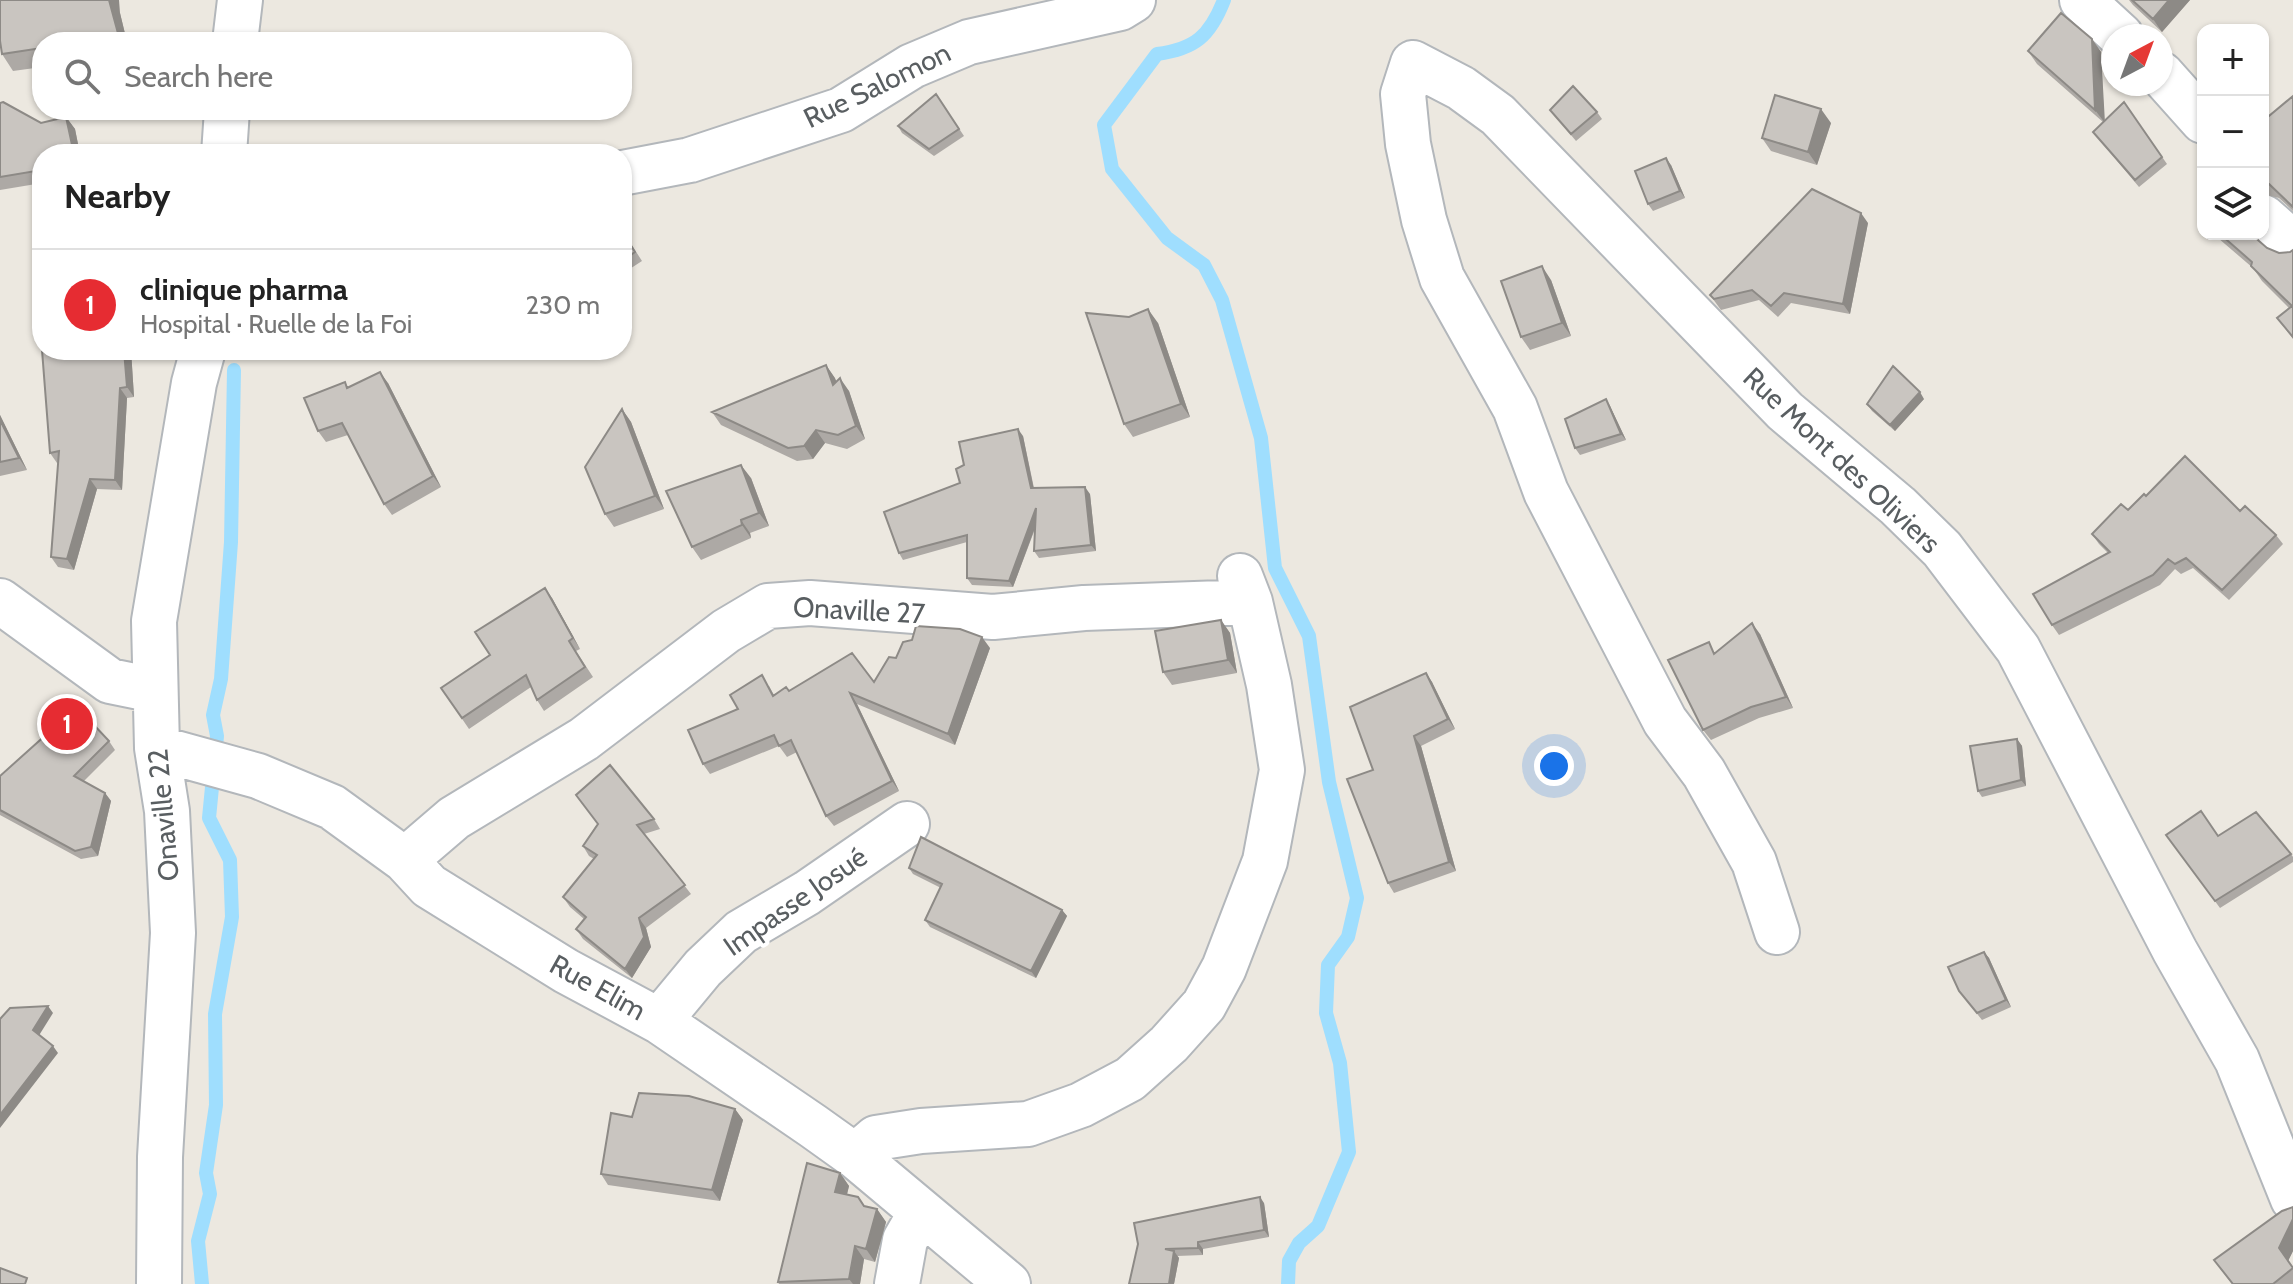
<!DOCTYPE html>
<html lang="en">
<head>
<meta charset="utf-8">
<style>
	:root { --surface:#fff; --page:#f2f2f2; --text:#222; --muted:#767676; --line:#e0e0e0; --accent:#e62c32 }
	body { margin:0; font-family:Cabin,sans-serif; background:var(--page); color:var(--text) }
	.controls { position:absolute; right:24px; top:24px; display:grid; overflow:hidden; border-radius:16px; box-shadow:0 2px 6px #0004 }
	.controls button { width:72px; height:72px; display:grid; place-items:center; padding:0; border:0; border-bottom:2px solid var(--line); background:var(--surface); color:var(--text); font:40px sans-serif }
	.compass { position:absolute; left:2101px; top:24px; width:72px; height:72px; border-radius:50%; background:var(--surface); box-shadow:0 2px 6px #0004; rotate:41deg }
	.you { position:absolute; left:1554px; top:766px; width:28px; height:28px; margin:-20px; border:6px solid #fff; border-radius:50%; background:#1a73e8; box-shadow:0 0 0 12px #1a73e833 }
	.badge { display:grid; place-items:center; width:52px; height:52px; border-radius:50%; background:var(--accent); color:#fff; font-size:26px; font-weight:700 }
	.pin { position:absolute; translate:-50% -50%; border:4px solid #fff; box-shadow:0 2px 8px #0006 }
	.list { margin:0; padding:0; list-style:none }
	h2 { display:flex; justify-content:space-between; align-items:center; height:104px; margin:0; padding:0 32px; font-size:34px }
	h2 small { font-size:26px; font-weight:400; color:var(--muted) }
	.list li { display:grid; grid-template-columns:52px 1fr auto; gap:24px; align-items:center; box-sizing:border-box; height:112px; padding:0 32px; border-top:2px solid var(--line) }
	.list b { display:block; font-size:30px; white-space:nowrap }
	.list p { margin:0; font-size:26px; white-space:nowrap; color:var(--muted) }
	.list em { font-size:26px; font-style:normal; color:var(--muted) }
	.icon { flex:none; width:44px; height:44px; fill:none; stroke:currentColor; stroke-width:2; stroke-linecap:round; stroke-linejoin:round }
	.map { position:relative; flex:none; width:2293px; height:1284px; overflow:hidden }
	.search { position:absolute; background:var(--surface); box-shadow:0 2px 6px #0004; left:32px; top:32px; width:600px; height:88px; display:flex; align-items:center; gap:20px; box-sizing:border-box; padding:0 28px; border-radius:32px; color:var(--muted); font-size:30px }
	.panel { position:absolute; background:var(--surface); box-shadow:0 2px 6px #0004; left:32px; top:144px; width:600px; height:216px; border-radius:32px }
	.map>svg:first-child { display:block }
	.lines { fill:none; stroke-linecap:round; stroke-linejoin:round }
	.stream { stroke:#9fdefe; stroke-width:14 }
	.minor-casing { stroke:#b3b7bb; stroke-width:48 }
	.minor { stroke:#fff; stroke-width:44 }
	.wall { fill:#ada9a5 }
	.shaded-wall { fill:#8d8a86 }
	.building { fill:#c9c5c0; stroke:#8d8a86; stroke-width:2 }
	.labels { text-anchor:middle; stroke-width:8; stroke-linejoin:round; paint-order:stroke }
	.street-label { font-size:28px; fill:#595e61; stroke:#fff }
</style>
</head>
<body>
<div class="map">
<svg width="2293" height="1284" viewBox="0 0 2293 1284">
	<rect width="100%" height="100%" fill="#ece8e0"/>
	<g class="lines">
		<path class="stream" d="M1224,0c-14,36 -29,49 -67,54l-53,71 8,44 55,69 37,27 18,35 39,138 14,130 34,68 20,146 28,116 -9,39 -20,28 -2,48 14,50 9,89 -31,74 -19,17 -10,18 -1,23
			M202,1284l-4,-43 12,-47 -4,-21 10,-68 -1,-91 17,-97 -2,-57 -21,-42 8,-82 -4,-21 8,-36 10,-137 3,-172"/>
		<g class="minor-casing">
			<path id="minor" d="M2082,0l39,36
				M235,42l5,-42
				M2161,74l42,47
				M224,154l3,-44
				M622,173l68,-13 151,-50 71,-44 57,-24 151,-34 13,-8
				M2263,217l30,26
				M0,601l110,80 44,9
				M157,748l101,28 74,31 73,53 24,26 137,85 93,50 154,105 42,30 153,128
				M405,860l49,-42 130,-79 142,-108 42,-25 42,-3 183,14 91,-9 166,-6
				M1777,932l-23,-70 -50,-89 -39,-52 -119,-229 -31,-84 -73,-130 -18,-58 -16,-76 -5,-50 10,-31 48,25 37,27 287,296 113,95 44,43 76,100 157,302 62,109 56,139
				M659,1021l44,-53 38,-36 66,-39 100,-69
				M855,1156l21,-18 45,-7 107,-7 53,-19 49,-26 39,-35 35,-39 20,-37 41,-107 17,-91 -13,-85 -19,-83 -10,-26
				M159,1284l1,-127 13,-224 -6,-122 -10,-63 -3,-127 40,-238 9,-33
				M897,1284l8,-44 15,-26"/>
		</g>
		<use href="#minor" class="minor"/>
	</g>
	<path class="wall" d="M2129,0h61l-28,32 -29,-27z
		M120,13l7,29h-85v25l-29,4 -11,-17z
		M2092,39l9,13 3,69 20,-19 43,62 -28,23 -46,-55 10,-10 -66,-58 -9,-13z
		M936,94l28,42 -30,20 -32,-23 -4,-7z
		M2293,96v115l-14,-13 -16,-4v-73z
		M0,103l41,20 25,-6 9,12 5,25h-38v29l-42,7z
		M1550,110l47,2 5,7 -26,22z
		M1831,123l-14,42 -46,-14 -9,-13z
		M1671,165l14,33 -32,13 -5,-7z
		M1868,223l-18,91 -59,-11 -13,14 -19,-17 -38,10 -11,-15z
		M622,230l20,31 -20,13z
		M2215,234h36l16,14 12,5 11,-1 3,-2v89l-16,-21 12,-10 -27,-27 -9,-13 -35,-30z
		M1551,280l20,56 -41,14 -9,-13z
		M1129,317l29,6 32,94 -57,20 -9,-13z
		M42,350h89l3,47 -7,1 -5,92 -25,-1 -23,81 -16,-3 -7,-10 7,-94h-1l-7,-10z
		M468,350h38l-31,10z
		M826,365l11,17 12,9 16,48 -18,10 -22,-6 -12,16 -16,2 -76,-36 -9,-13z
		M388,383l53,104 -49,28 -8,-11 -36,-69 -22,7 -8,-11 31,-44z
		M1606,399l4,7 16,34 -46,15 -5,-7z
		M1924,399l-29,32 -23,-20 -5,-7z
		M622,409l9,13 33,87 -50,18 -9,-13z
		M0,415l27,55 -27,6z
		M1023,436l11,52 56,6 6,57 -57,7 -5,-7 1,-22 -22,58 -41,-2 -5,-7v-36l-64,18 -4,-7 61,-70z
		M751,478l18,48 -19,7 1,5 -50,22 -9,-13z
		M2146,496l94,15 36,24 7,9 -54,56 -36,-32 -12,6 -6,-5 -15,16 -101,50 -7,-10 56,-72 -9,-9 -7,-10 36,-24z
		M552,598l28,51 -4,2 17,26 -49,34 -7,-11 -6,-13 -62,42 -28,-41 49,-33z
		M1221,620l9,13 7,40 -65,12 -9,-13z
		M1760,634l33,74 -34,10 -48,22 -8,-10 13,-78z
		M990,648l-35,97 -98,-41 42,87 -65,35 -8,-10 -29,-64 -10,5 -8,-11 -69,28 -7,-10 35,-55 31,-23 5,9 15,-4 85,-9 22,-24z
		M1426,673l6,9 23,47 -34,17 35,125 -62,22 -6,-10 -15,-113z
		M2017,739l5,7 4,40 -44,11 -4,-6z
		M109,741l6,9 -31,31 21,12 6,8 -13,55 -17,3 -81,-44v-39z
		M654,819l6,10 -16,5 47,60 -45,34 5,19 -19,31 -49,-39 -7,-10 8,-10 -14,-12 -7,-10 31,-38 -5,-3 -6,-10 14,-22z
		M2166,835l52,1 73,18 2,3v5l-73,46z
		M909,868l153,42 5,6 -31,62 -106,-51 -5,-7 16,-32 -28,-14z
		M1984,952l5,6 22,49 -29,13 -23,-29z
		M735,1109l8,11 -23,81 -112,-16 -7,-11 31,-57z
		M840,1173l9,13 -2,9 17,11 13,3 9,13 -11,40 -11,-3 -4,25h-81l-1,-2z
		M1264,1203l5,34 -66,12v6l-26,1 2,2 -5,26h-45l9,-40z
		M2293,1251l-5,10 5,7v16h-61l-18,-24z"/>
	<path class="shaded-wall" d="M109,0h10l1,13 7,29h-5l-3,-5z
		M2169,0h21l-28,32 -9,-13z
		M2092,39l9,13 4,71 -10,-13z
		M1821,109l10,14 -14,42 -9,-13z
		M66,117l9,12 5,25h-6z
		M1666,158l5,7 14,33 -5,-7z
		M1861,213l7,10 -18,91 -7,-10z
		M1542,266l9,14 20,56 -9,-13z
		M1148,309l10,14 32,94 -9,-13z
		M124,350h7l3,47 -7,-10z
		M826,365l9,13 7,20 -9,-13z
		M380,372l8,11 53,104 -8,-11z
		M840,378l9,13 16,48 -9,-13z
		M120,388l7,10 -5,92 -7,-10z
		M1920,392l4,7 -29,32 -5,-6z
		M1606,399l4,7 16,34 -5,-6z
		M622,409l9,13 33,87 -9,-13z
		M0,415l27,55 -8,-12 -19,-38z
		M1018,429l5,7 12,59 -4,-7z
		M816,430l9,13 -12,16 -9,-13z
		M741,465l10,13 18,48 -10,-13z
		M90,479l7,10 -23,81 -7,-11z
		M1085,487l5,7 6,57 -5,-6z
		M1036,508l4,6 -27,73 -4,-6z
		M741,520l9,13 1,5 -9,-13z
		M545,588l7,10 28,51 -7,-11z
		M1221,620l9,13 7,40 -9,-13z
		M1752,623l8,11 33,74 -7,-11z
		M982,637l8,11 -35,97 -7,-11z
		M1426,673l6,9 23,47 -7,-10z
		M850,693l7,11 42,87 -7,-10z
		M1414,736l7,10 35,125 -7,-9z
		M2017,739l5,7 4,40 -5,-6z
		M105,793l6,8 -13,55 -7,-9z
		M1062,910l5,6 -31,62 -5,-7z
		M639,918l7,10 5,19 -19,31 -7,-9z
		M1984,952l5,6 22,49 -5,-7z
		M48,1006l5,7 -15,24 -5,-7z
		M53,1046l5,7 -58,75v-13z
		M735,1109l8,11 -23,81 -8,-11z
		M840,1173l9,13 -5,19 -9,-13z
		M1260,1197l4,6 5,34 -5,-7z
		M877,1209l9,13 -11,40 -9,-13z
		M2293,1219v32l-5,10 -9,-13z
		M1198,1242l5,7v6l-5,-7z
		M855,1246l9,13 -4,25h-7l-4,-5z
		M1174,1251l5,7 -5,26h-5z"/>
	<path class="building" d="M0,0h109l10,37 -34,5h-43v6l-40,6 -2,-13z
		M2132,0h37l-16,19z
		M2061,13l31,26 3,71 -67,-59z
		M1573,86l24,26 -26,22 -21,-24z
		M936,94l23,35 -30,20 -31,-23z
		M1775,95l46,14 -13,43 -46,-14z
		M2293,96v111l-24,-23 -6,-2v-61z
		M3,102l38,21 25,-6 8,37h-32v16l-42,7v-74z
		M2124,102l38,55 -27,23 -42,-48z
		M1666,158l14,33 -32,13 -13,-33z
		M1812,189l49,24 -18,91 -59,-11 -13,13 -19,-16 -38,9 -4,-4z
		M622,231l13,21 -13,9z
		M2220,234h31l16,14 12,5 11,-1 3,-2v87l-16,-19 15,-12 -41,-40 1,-4z
		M1542,266l20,57 -41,14 -20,-56z
		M1148,309l33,95 -57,20 -38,-111 43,4z
		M40,323h2v26z
		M42,350h82l3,37 -7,1 -5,92 -25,-1 -23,80 -16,-2 8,-106 -9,2z
		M826,365l7,20 7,-7 16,48 -18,9 -22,-5 -12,16 -16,2 -76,-36z
		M1893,366l27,26 -30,33 -23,-21z
		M380,372l53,104 -49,28 -42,-81 -24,8 -14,-33 41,-16 2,6z
		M1606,399l15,35 -46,14 -10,-29z
		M622,409l33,87 -50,18 -20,-47z
		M0,420l19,38 -19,4z
		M1018,429l13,59 54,-1 6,58 -57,6 2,-43 -27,73 -42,-3v-43l-68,18 -15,-41 76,-29 -4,-14 8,-4 -5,-23z
		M2185,456l55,55 5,-5 31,29 -54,55 -36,-32 -11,6 -7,-5 -15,16 -101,50 -19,-31 77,-42 -18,-18 29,-30 7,6 16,-16 2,2z
		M741,465l18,48 -18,7 1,5 -50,22 -26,-56z
		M545,588l28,50 -4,3 16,26 -48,33 -11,-25 -64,43 -21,-30 49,-33 -15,-23z
		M1221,620l7,40 -65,12 -8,-41z
		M1752,623l34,74 -35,10 -48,23 -35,-70 41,-18 5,12z
		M916,626l44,3 22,8 -34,97 -98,-41 42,88 -66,35 -35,-76 -12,6 -5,-11 -71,29 -15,-34 50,-21 -8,-14 32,-20 11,21 13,-9 3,4 63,-38 22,29 15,-25 7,1 7,-16 9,-2z
		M1426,673l22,46 -34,17 35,126 -61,21 -41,-104 26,-9 -23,-63z
		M77,707l32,34 -35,35 31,17 -14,54 -16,4 -75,-41v-34z
		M2017,739l4,41 -43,11 -8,-45z
		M610,765l44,54 -17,6 48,60 -46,33 5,19 -19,32 -49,-40 10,-12 -23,-20 34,-42 -14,-9 15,-22 -22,-29z
		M2201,811l17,25 38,-24 35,42 -76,47 -49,-66z
		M921,837l141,73 -31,61 -106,-51 17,-36 -33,-16z
		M1984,952l22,48 -29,13 -18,-22 -11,-24z
		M48,1006l-15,24 20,16 -53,69v-96l10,-11z
		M639,1093l50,3 46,13 -23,81 -111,-16 10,-61 21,4z
		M807,1163l33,10 -5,19 23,5 6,9 13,3 -11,40 -11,-3 -6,33 -71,3z
		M1260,1197l4,33 -66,12v6l-33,1 9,2 -5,33h-40l9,-40 -4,-21z
		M2293,1207v12l-14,29 14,20 -20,16h-40l-19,-24 68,-49z
		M0,1268l27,10 -2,6h-25z"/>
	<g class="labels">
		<g class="street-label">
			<text transform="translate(877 85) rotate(-26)" y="10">Rue Salomon</text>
			<text transform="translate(1842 460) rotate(43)" y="10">Rue Mont des Oliviers</text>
			<text transform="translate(859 610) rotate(3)" y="10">Onaville 27</text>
			<text transform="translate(163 815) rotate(-95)" y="10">Onaville 22</text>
			<text transform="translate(795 901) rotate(-35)" y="10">Impasse Josué</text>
			<text transform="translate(598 987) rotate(29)" y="10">Rue Elim</text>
		</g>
	</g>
</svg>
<div class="controls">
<button>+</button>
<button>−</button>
<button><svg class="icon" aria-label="layers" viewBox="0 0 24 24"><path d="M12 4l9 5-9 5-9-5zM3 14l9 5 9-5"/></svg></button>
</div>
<svg class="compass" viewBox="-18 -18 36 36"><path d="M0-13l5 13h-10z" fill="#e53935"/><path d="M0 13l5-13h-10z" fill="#767676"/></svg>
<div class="you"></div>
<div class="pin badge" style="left:67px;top:724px">1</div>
<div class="search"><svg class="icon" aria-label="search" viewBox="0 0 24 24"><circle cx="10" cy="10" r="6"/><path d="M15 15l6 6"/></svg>Search here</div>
<section class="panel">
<h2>Nearby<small></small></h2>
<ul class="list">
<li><span class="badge">1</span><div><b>clinique pharma</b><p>Hospital · Ruelle de la Foi</p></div><em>230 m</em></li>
</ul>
</section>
</div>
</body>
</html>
